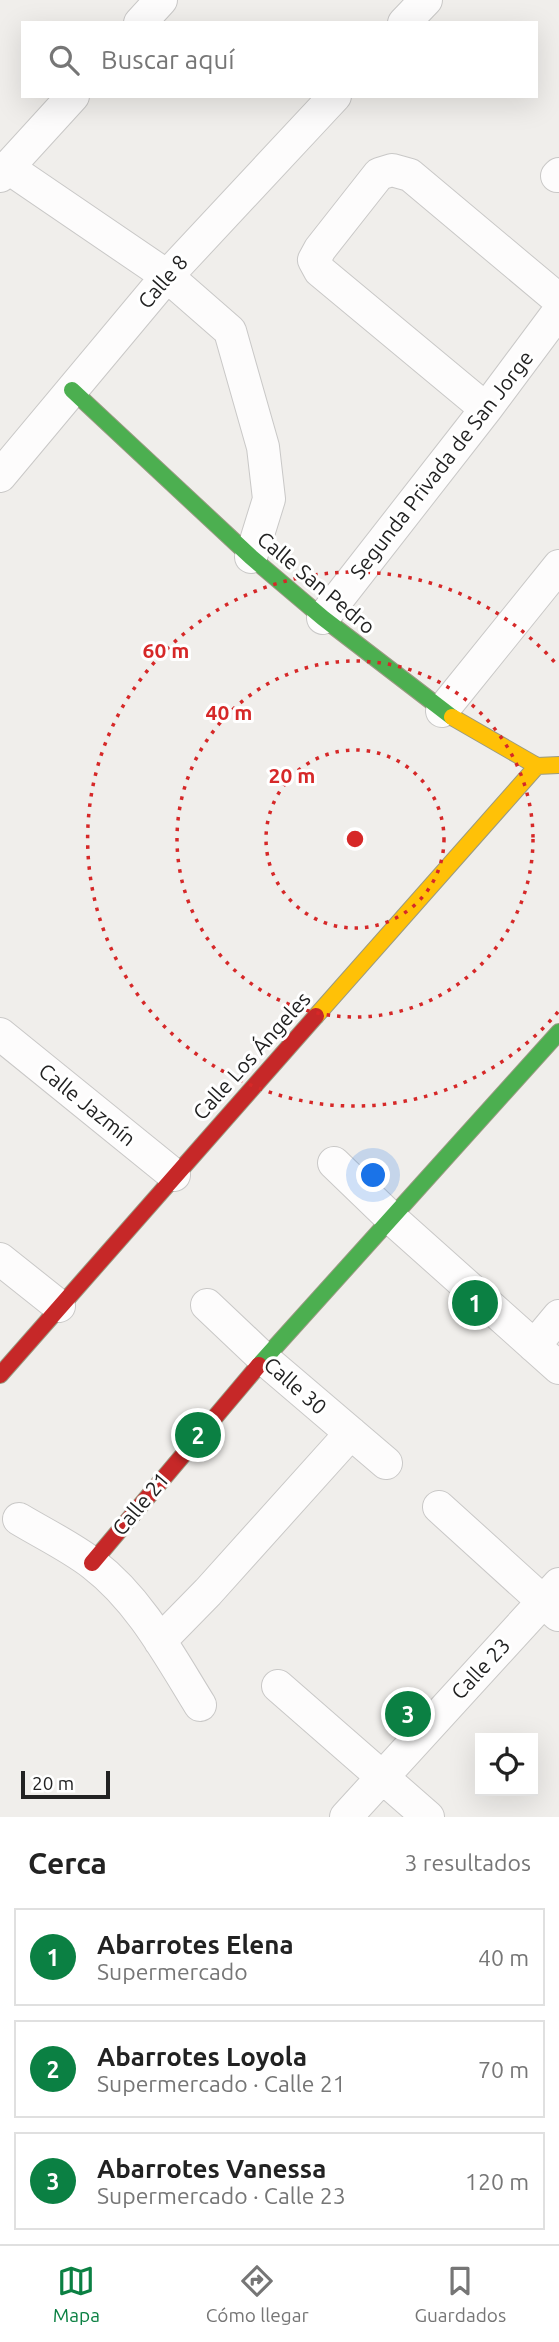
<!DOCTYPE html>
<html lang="es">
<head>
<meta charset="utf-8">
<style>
	:root { --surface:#fff; --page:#f6f6f6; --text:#222; --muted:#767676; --line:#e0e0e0; --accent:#0b8043 }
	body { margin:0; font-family:Ubuntu,sans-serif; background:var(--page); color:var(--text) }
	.controls { position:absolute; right:21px; bottom:21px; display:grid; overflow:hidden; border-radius:0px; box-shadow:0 7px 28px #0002 }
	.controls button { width:63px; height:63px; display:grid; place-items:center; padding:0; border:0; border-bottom:2px solid var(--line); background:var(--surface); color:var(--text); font:35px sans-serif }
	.scale { position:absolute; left:21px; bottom:18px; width:89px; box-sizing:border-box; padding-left:7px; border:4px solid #222; border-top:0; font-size:19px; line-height:24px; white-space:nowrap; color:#222; -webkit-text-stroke:5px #fff; paint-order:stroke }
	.you { position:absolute; left:374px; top:1176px; width:24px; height:24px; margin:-18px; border:5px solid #fff; border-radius:50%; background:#1a73e8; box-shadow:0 0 0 10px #1a73e833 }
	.badge { display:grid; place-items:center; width:46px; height:46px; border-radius:50%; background:var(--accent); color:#fff; font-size:23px; font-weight:700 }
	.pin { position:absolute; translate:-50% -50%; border:4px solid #fff; box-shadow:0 2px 7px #0006 }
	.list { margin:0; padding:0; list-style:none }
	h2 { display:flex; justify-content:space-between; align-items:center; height:91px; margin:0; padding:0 28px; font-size:30px }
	h2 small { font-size:23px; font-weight:400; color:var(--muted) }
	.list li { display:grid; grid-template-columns:46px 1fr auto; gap:21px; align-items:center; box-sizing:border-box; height:98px; margin:0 14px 14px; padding:0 14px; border:2px solid var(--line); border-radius:0px }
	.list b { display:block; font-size:26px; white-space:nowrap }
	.list p { margin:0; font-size:23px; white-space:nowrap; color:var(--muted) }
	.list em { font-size:23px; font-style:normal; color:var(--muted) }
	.icon { flex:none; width:38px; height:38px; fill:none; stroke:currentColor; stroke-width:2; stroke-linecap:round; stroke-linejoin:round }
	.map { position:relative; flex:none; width:559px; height:1817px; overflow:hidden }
	.search { position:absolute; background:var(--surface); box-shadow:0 7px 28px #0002; left:21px; right:21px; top:21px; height:77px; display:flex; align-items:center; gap:18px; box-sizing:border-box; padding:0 24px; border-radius:0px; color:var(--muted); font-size:26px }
	.sheet { height:427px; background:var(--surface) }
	nav { display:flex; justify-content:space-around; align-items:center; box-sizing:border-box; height:98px; border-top:2px solid var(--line); background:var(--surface); font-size:19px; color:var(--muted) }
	nav a { display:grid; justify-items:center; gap:4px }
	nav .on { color:var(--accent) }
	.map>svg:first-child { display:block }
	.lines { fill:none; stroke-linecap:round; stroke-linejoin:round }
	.street-casing { stroke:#c9c8c7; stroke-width:34 }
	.fast-casing { stroke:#999a82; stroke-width:18 }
	.slow-casing { stroke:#999a82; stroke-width:18 }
	.jam-casing { stroke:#999a82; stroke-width:18 }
	.street { stroke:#fdfcfc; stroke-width:32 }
	.fast { stroke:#4caf50; stroke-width:16 }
	.slow { stroke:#ffc107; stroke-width:16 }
	.jam { stroke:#c62828; stroke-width:16 }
	.ring { fill:none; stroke:#d62828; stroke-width:3.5; stroke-dasharray:3.5 7 }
	.labels { text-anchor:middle; stroke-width:6; stroke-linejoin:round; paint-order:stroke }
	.street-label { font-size:21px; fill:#222; stroke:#fff }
	.centre { fill:#d62828; stroke:#fff; stroke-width:3.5 }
	.ring-label { font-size:21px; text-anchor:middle; font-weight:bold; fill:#d62828; stroke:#fff; stroke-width:6; stroke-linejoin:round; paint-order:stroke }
</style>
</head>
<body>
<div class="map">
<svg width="559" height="1817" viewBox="0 0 559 1817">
	<rect width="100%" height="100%" fill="#f0eeeb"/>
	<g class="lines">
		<g class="street-casing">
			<path id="street" d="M140,23l21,-23
				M404,23l22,-23
				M7,167l160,109 63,55 33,116 6,52 -18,58
				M0,176l73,-80
				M557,176l2,-2
				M486,409l-166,-138 -6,-11 6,-11 59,-75 13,-4 18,5 149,125
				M0,476l167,-200 168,-180
				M323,618l163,-209 73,-98
				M442,711l117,-145
				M0,1034l174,141
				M334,1163l57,55 168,150
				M0,1259l59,47
				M207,1305l57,54 122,104
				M534,1346l25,-30
				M439,1507l119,108
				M19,1519c25,15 52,28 74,45 47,36 76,91 107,141
				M160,1641l48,-49 143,-159
				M278,1686l150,131
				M346,1817l213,-233"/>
		</g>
		<g class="fast-casing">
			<path id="fast" d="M72,390l179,167 72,61 129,99
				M259,1365l300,-333"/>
		</g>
		<g class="slow-casing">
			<path id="slow" d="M452,717l85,49 22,-1
				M316,1016l221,-250"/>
		</g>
		<g class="jam-casing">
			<path id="jam" d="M0,1375l316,-359
				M92,1563l167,-198"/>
		</g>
		<use href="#street" class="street"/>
		<use href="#fast" class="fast"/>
		<use href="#slow" class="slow"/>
		<use href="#jam" class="jam"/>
	</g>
	<g class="ring">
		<circle cx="355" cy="839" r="89"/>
		<circle cx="355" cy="839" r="178"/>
		<path d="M558 1012A267 267 0 1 1 558 666"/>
	</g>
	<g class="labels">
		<g class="street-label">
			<text transform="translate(163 282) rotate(-49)" y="7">Calle 8</text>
			<text transform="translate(442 465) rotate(-52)" y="7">Segunda Privada de San Jorge</text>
			<text transform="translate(316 583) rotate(40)" y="7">Calle San Pedro</text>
			<text transform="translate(252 1056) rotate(-48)" y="7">Calle Los Ángeles</text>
			<text transform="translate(87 1105) rotate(39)" y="7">Calle Jazmín</text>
			<text transform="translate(295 1386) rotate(41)" y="7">Calle 30</text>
			<text transform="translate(141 1504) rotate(-50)" y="7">Calle 21</text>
			<text transform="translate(481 1669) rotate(-47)" y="7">Calle 23</text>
		</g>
	</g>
	<circle cx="355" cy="839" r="10" class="centre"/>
	<g class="ring-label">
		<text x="166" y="658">60 m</text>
		<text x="229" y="720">40 m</text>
		<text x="292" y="783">20 m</text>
	</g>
</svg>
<div class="controls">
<button><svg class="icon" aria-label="locate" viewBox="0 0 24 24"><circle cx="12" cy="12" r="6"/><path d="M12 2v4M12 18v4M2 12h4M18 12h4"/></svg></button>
</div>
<div class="scale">20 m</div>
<div class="you"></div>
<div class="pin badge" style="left:475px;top:1303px">1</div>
<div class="pin badge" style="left:198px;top:1435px">2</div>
<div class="pin badge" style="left:408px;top:1714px">3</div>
<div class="search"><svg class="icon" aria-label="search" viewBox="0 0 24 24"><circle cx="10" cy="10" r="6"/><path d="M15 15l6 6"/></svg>Buscar aquí</div>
</div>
<section class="sheet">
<h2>Cerca<small>3 resultados</small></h2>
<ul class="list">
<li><span class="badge">1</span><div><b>Abarrotes Elena</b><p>Supermercado</p></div><em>40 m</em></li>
<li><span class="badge">2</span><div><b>Abarrotes Loyola</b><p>Supermercado · Calle 21</p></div><em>70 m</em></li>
<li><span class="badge">3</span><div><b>Abarrotes Vanessa</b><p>Supermercado · Calle 23</p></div><em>120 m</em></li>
</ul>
</section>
<nav>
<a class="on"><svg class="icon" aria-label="map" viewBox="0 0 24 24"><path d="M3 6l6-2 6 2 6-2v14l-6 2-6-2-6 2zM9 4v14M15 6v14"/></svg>Mapa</a>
<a><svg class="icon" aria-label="directions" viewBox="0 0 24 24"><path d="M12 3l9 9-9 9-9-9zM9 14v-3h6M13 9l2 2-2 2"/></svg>Cómo llegar</a>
<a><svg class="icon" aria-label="saved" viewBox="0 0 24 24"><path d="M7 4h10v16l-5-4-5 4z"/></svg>Guardados</a>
</nav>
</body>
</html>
